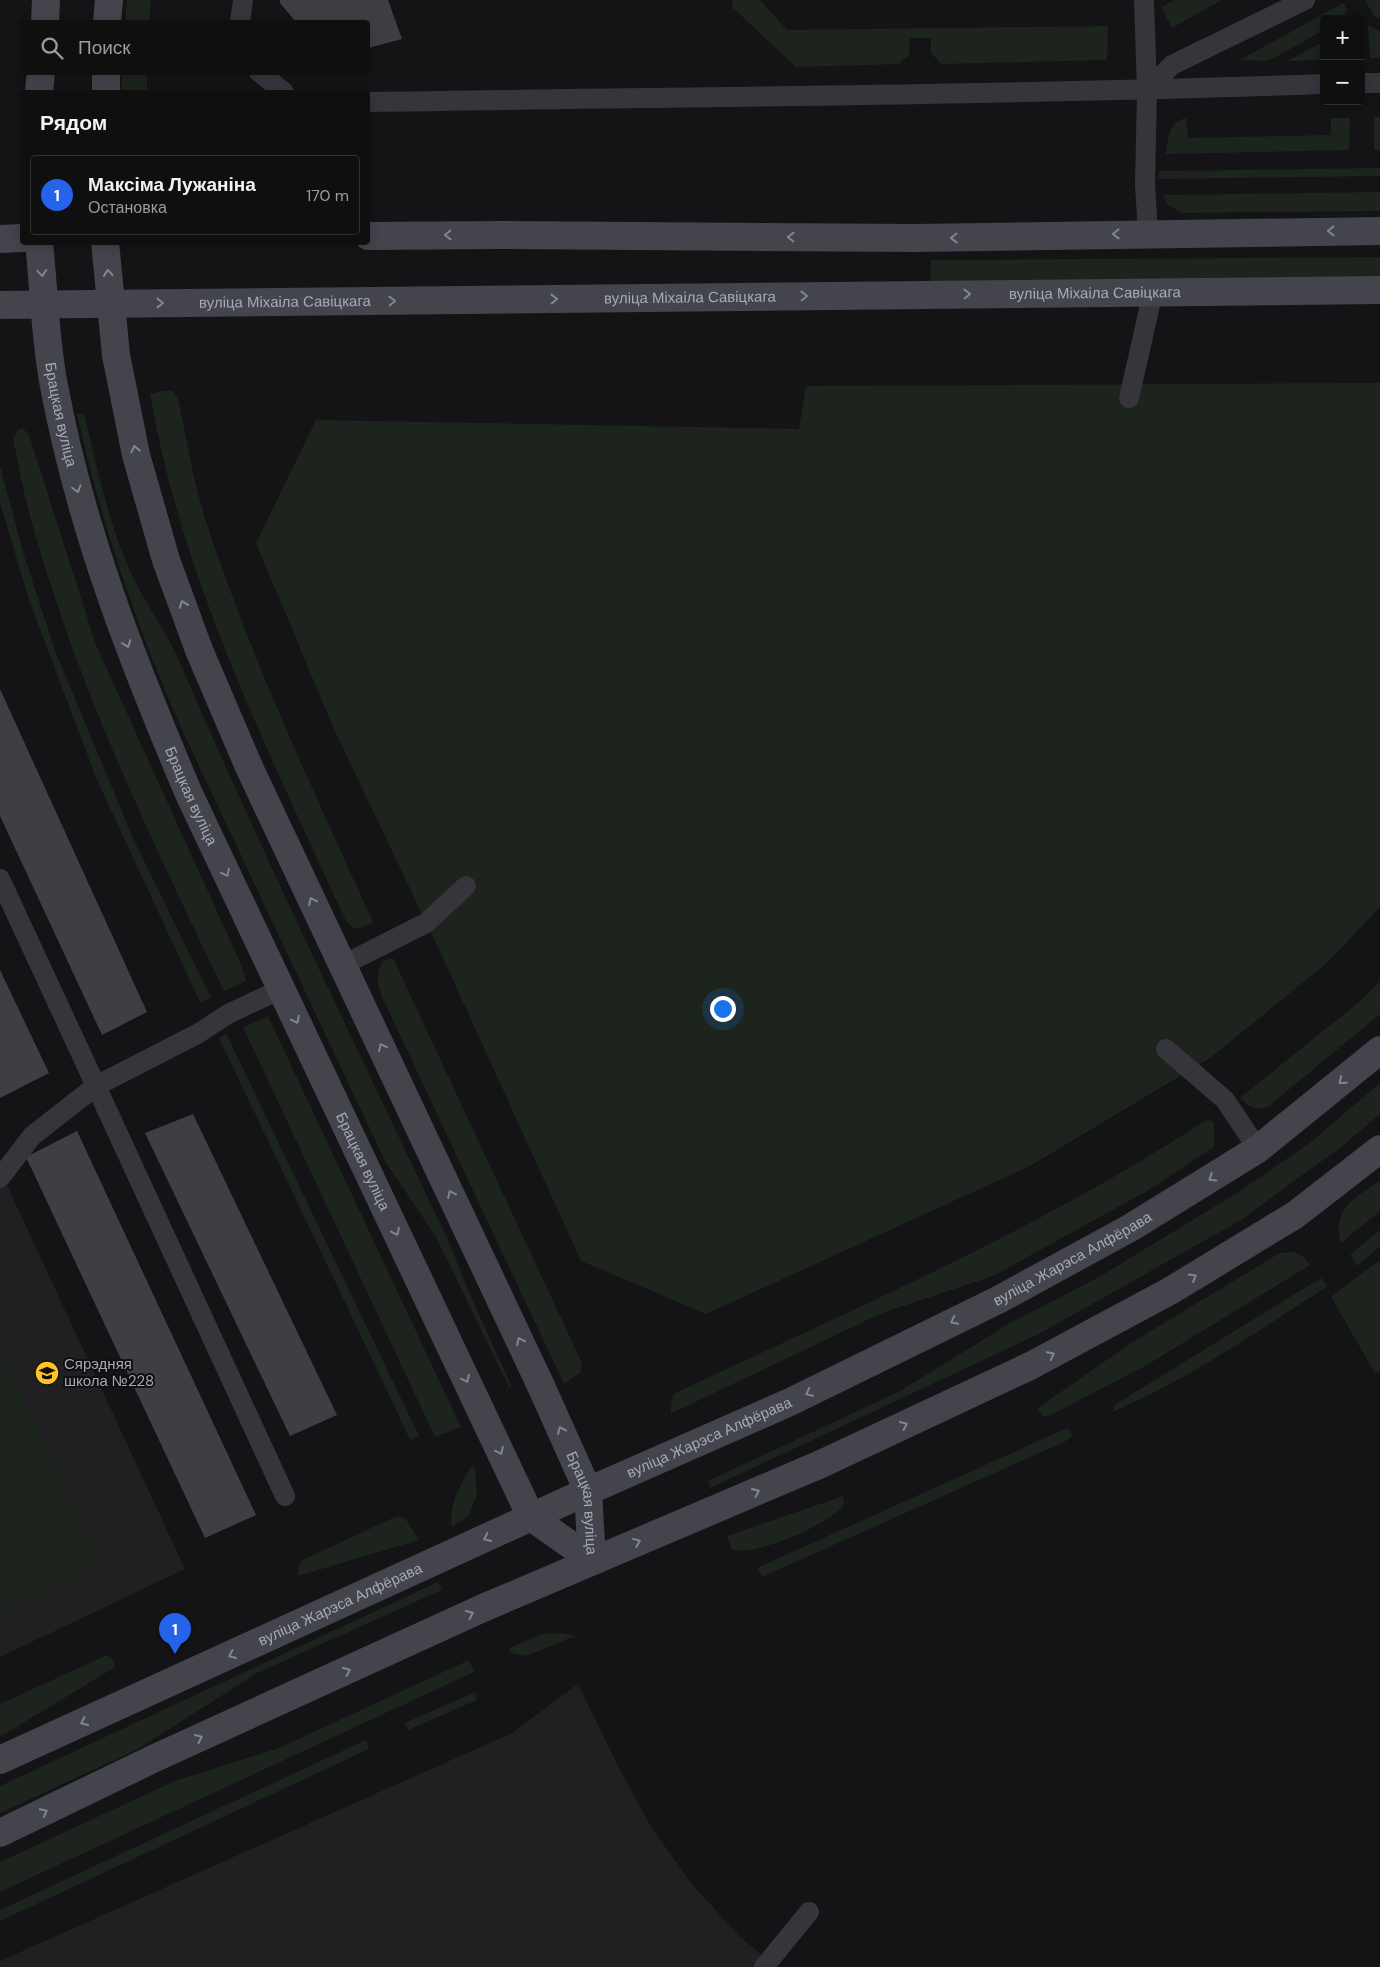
<!DOCTYPE html>
<html lang="ru">
<head>
<meta charset="utf-8">
<style>
	:root { --surface:#0f0f10; --page:#1d1d1e; --text:#f1f3f6; --muted:#9b9c9f; --line:#2f2f30; --accent:#2563eb }
	body { margin:0; font-family:"DM Sans",sans-serif; background:var(--page); color:var(--text) }
	.controls { position:absolute; right:15px; top:15px; display:grid; overflow:hidden; border-radius:5px; box-shadow:0 2px 12px #0003 }
	.controls button { width:45px; height:45px; display:grid; place-items:center; padding:0; border:0; border-bottom:1px solid var(--line); background:var(--surface); color:var(--text); font:25px sans-serif }
	.you { position:absolute; left:722px; top:1008px; width:18px; height:18px; margin:-12px; border:4px solid #fff; border-radius:50%; background:#1a73e8; box-shadow:0 0 0 8px #1a73e833 }
	.badge { display:grid; place-items:center; width:32px; height:32px; border-radius:50%; background:var(--accent); color:#fff; font-size:16px; font-weight:700 }
	.pin { position:absolute; translate:-50% -41px; filter:drop-shadow(0 1px 2px #0008) }
	.pin::after { content:''; position:absolute; top:26px; width:18px; height:15px; background:inherit; clip-path:polygon(0 0,100% 0,50% 100%) }
	.list { margin:0; padding:0; list-style:none }
	h2 { display:flex; justify-content:space-between; align-items:center; height:65px; margin:0; padding:0 20px; font-size:21px }
	h2 small { font-size:16px; font-weight:400; color:var(--muted) }
	.list li { display:grid; grid-template-columns:32px 1fr auto; gap:15px; align-items:center; box-sizing:border-box; height:80px; margin:0 10px 10px; padding:0 10px; border:1px solid var(--line); border-radius:5px }
	.list b { display:block; font-size:19px; white-space:nowrap }
	.list p { margin:0; font-size:16px; white-space:nowrap; color:var(--muted) }
	.list em { font-size:16px; font-style:normal; color:var(--muted) }
	.icon { flex:none; width:28px; height:28px; fill:none; stroke:currentColor; stroke-width:2; stroke-linecap:round; stroke-linejoin:round }
	.map { position:relative; flex:none; width:1380px; height:1967px; overflow:hidden }
	.search { position:absolute; background:var(--surface); box-shadow:0 2px 12px #0003; left:20px; top:20px; width:350px; height:55px; display:flex; align-items:center; gap:12px; box-sizing:border-box; padding:0 18px; border-radius:5px; color:var(--muted); font-size:19px }
	.panel { position:absolute; background:var(--surface); box-shadow:0 2px 12px #0003; left:20px; top:90px; width:350px; height:155px; border-radius:5px }
	.map>svg:first-child { display:block }
	.built { fill:#202023 }
	.green { fill:#1c241d }
	.building { fill:#3e3e44 }
	.lines { fill:none; stroke-linecap:round; stroke-linejoin:round }
	.lane { stroke:#35353b; stroke-width:20 }
	.secondary { stroke:#43444c; stroke-width:28 }
	.oneway { stroke:#838692 }
	.labels { text-anchor:middle; stroke-width:4; stroke-linejoin:round; paint-order:stroke }
	.street-label { font-size:15px; fill:#a5a9b8; stroke:#0f0f11 }
	.poi-label { font-size:15px; fill:#a5a9b8; stroke:#0f0f11; text-anchor:start }
</style>
</head>
<body>
<div class="map">
<svg width="1380" height="1967" viewBox="0 0 1380 1967">
	<rect width="100%" height="100%" fill="#141416"/>
	<path class="built" d="M0,1170l185,399 -185,88z
		M578,1684l41,84 32,59 41,57 47,52 37,31h-776v-6l512,-228z"/>
	<path class="green" d="M127,0h24l-2,22h-24z
		M732,0h28l27,30 321,-4 -1,34 -166,4 -10,-11v-15h-21l-1,17 -10,9 -103,3 -63,-59z
		M1174,0h48l-50,28 -11,-21z
		M1365,0h15v19l-7,-4z
		M1343,3l4,6 -4,10h-19v11l-56,31 -28,-1z
		M1368,25l12,6v27h-10z
		M1324,41v19l-36,1z
		M122,73h25v19h-26z
		M1374,117h6v33h-6z
		M1186,118l2,20 143,-3v-17h19l-1,32 -183,4c2,-16 2,-32 20,-36z
		M1380,168v8l-221,3v-8z
		M1380,192v19l-199,2 -14,-9 -4,-9z
		M1380,257v23l-450,4 1,-24z
		M1380,383v524l-53,56 -117,95 -180,108 -324,148 -125,-53 -138,-303 -110,-231 -77,-184 60,-123 483,9 7,-43z
		M163,391h9l6,8c9,40 15,83 28,122 45,138 107,269 167,401l-12,6h-8l-7,-7c-78,-170 -164,-341 -196,-527z
		M77,414h7c14,56 25,114 50,165 14,29 34,55 46,84 84,195 177,385 268,577l23,57 40,88 -2,2 -73,-150 -51,-76 -202,-429c-45,-102 -82,-208 -106,-318z
		M23,428l6,7 67,210 144,317 6,19 -22,10c-73,-152 -147,-305 -192,-468 -8,-27 -13,-56 -19,-84l5,-9z
		M0,466l24,89 32,98 77,185 78,160 -11,4 -103,-222 -68,-180 -29,-97z
		M393,958l189,405 -2,10 -16,11 -182,-387c-5,-13 -7,-24 1,-36z
		M1380,981v33l-112,93 -10,2 -9,-3 -9,-8 118,-95z
		M268,1016l193,411 -26,10 -192,-410z
		M226,1033l193,403 -9,4 -19,-41 -172,-361z
		M1380,1083v31l-35,30 -104,76 -202,114 -329,154 -2,-7 192,-90 110,-68 89,-46 133,-81 74,-50z
		M1208,1119l6,3v25l-67,44 -154,85 -111,37 -212,101 3,-20c181,-85 367,-165 535,-275z
		M1380,1180v31l-39,32c-10,-35 14,-44 39,-63z
		M1380,1230v16l-23,20 -7,-11z
		M1294,1252l10,5 6,8 -163,100 -98,51h-7l-4,-8 93,-65 149,-90z
		M1380,1260v112l-5,1 -44,-76z
		M1321,1278l7,8c-69,44 -139,94 -216,126l4,-8z
		M6,1363l96,203 -99,47 -3,-8v-239z
		M1067,1428l6,8 -9,6 -302,135 -5,-9z
		M475,1467l2,28 -8,20 -17,12c-4,-22 8,-40 18,-59z
		M843,1496l1,9c-12,18 -91,53 -112,44l-5,-13z
		M397,1516l8,2 14,22 -121,36 1,-10 4,-6z
		M438,1582l4,8 -185,83 -121,77 -136,63v-27z
		M561,1633l14,3 -49,20 -15,-3 -2,-5 34,-14z
		M107,1655l5,3 3,9 -115,70v-33z
		M469,1660l5,12 -474,220v-30l175,-81 104,-33z
		M475,1692l2,8 -69,30 -3,-7z
		M366,1740l3,9 -369,172v-11z"/>
	<path class="building" d="M280,0h108l14,39 -34,9v-26h-72l-16,-19z
		M0,689l147,323 -45,23 -102,-219z
		M0,970l49,103 -49,25z
		M193,1114l144,301 -47,21 -145,-303z
		M77,1131l179,384 -51,23 -179,-381z"/>
	<g class="lines">
		<path class="lane" d="M1144,0l3,90 -2,95 3,48
			M240,22l3,-22
			M259,72l25,20
			M1361,83h19
			M1147,90l25,-25 133,-65
			M368,102c318,-5 637,-7 956,-18
			M1129,398l24,-106
			M0,879l96,207 103,-53 29,-19 53,-25
			M343,965l83,-42 40,-37
			M1166,1049l59,51 33,49
			M0,1178l32,-42 64,-50 189,410
			M764,1967l45,-55"/>
		<g class="secondary">
			<path d="M45,22l1,-22"/>
			<path d="M107,22l2,-22"/>
			<path d="M106,72v20"/>
			<path d="M39,92l2,-20"/>
			<path d="M368,236l129,-1 418,3 465,-7"/>
			<path d="M0,239l22,-1"/>
			<path id="s1" d="M39,242c5,48 6,97 15,144 27,144 78,274 135,408l342,723 61,43"/>
			<path id="s2" d="M105,242l11,113 20,100 30,105 33,90 50,117 292,619 47,105 4,69"/>
			<path id="s3" d="M0,305l1380,-15"/>
			<path id="s4" d="M0,1760l588,-269 202,-89 208,-102 132,-72 128,-79 122,-99"/>
			<path d="M0,1833l155,-75 328,-150 338,-144 209,-98 140,-75 125,-76 85,-66"/>
		</g>
	</g>
	<defs><path id="oneway-chevron" d="M-2-3.5L2.5 0L-2 3.5" fill="none" stroke-width="1.6" stroke-linecap="round" stroke-linejoin="round" transform="scale(1.25)"/></defs>
	<g class="oneway">
		<use href="#oneway-chevron" transform="translate(1331 231) rotate(179)"/>
		<use href="#oneway-chevron" transform="translate(1116 234) rotate(179)"/>
		<use href="#oneway-chevron" transform="translate(448 235) rotate(179)"/>
		<use href="#oneway-chevron" transform="translate(791 237) rotate(-179)"/>
		<use href="#oneway-chevron" transform="translate(954 238) rotate(179)"/>
		<use href="#oneway-chevron" transform="translate(42 273) rotate(85)"/>
		<use href="#oneway-chevron" transform="translate(108 273) rotate(-95)"/>
		<use href="#oneway-chevron" transform="translate(967 294) rotate(-1)"/>
		<use href="#oneway-chevron" transform="translate(804 296) rotate(-1)"/>
		<use href="#oneway-chevron" transform="translate(554 299) rotate(-1)"/>
		<use href="#oneway-chevron" transform="translate(392 301) rotate(-1)"/>
		<use href="#oneway-chevron" transform="translate(160 303)"/>
		<use href="#oneway-chevron" transform="translate(135 449) rotate(-102)"/>
		<use href="#oneway-chevron" transform="translate(77 489) rotate(74)"/>
		<use href="#oneway-chevron" transform="translate(183 604) rotate(-110)"/>
		<use href="#oneway-chevron" transform="translate(127 644) rotate(70)"/>
		<use href="#oneway-chevron" transform="translate(226 873) rotate(65)"/>
		<use href="#oneway-chevron" transform="translate(312 901) rotate(-115)"/>
		<use href="#oneway-chevron" transform="translate(296 1020) rotate(65)"/>
		<use href="#oneway-chevron" transform="translate(382 1047) rotate(-115)"/>
		<use href="#oneway-chevron" transform="translate(1342 1081) rotate(141)"/>
		<use href="#oneway-chevron" transform="translate(1212 1178) rotate(148)"/>
		<use href="#oneway-chevron" transform="translate(451 1194) rotate(-115)"/>
		<use href="#oneway-chevron" transform="translate(396 1232) rotate(65)"/>
		<use href="#oneway-chevron" transform="translate(1193 1277) rotate(-31)"/>
		<use href="#oneway-chevron" transform="translate(954 1321) rotate(154)"/>
		<use href="#oneway-chevron" transform="translate(520 1341) rotate(-115)"/>
		<use href="#oneway-chevron" transform="translate(1051 1355) rotate(-28)"/>
		<use href="#oneway-chevron" transform="translate(466 1379) rotate(65)"/>
		<use href="#oneway-chevron" transform="translate(809 1393) rotate(154)"/>
		<use href="#oneway-chevron" transform="translate(904 1425) rotate(-25)"/>
		<use href="#oneway-chevron" transform="translate(561 1430) rotate(-114)"/>
		<use href="#oneway-chevron" transform="translate(500 1451) rotate(64)"/>
		<use href="#oneway-chevron" transform="translate(756 1492) rotate(-24)"/>
		<use href="#oneway-chevron" transform="translate(487 1538) rotate(155)"/>
		<use href="#oneway-chevron" transform="translate(637 1542) rotate(-22)"/>
		<use href="#oneway-chevron" transform="translate(470 1614) rotate(-25)"/>
		<use href="#oneway-chevron" transform="translate(232 1655) rotate(156)"/>
		<use href="#oneway-chevron" transform="translate(347 1671) rotate(-24)"/>
		<use href="#oneway-chevron" transform="translate(84 1722) rotate(156)"/>
		<use href="#oneway-chevron" transform="translate(199 1738) rotate(-24)"/>
		<use href="#oneway-chevron" transform="translate(44 1812) rotate(-26)"/>
	</g>
	<defs>
		<g id="school-disc" transform="scale(1.25)"><circle r="9.5" fill="#ffc323" stroke="#0f0f11"/><path d="M0-5L7-2L0 1L-7-2ZM-4 1L0 2.5L4 1V4Q0 6-4 4Z" fill="#111"/></g>
	</defs>
	<g fill-rule="evenodd">
		<use href="#school-disc" x="47" y="1373"/>
	</g>
	<g class="labels">
		<g class="street-label">
			<text dy="5" stroke="none"><textPath href="#s3" startOffset="1095">вуліца Міхаіла Савіцкага</textPath></text>
			<text dy="5" stroke="none"><textPath href="#s3" startOffset="690">вуліца Міхаіла Савіцкага</textPath></text>
			<text dy="5" stroke="none"><textPath href="#s3" startOffset="285">вуліца Міхаіла Савіцкага</textPath></text>
			<text dy="5" stroke="none"><textPath href="#s1" startOffset="174">Брацкая вуліца</textPath></text>
			<text dy="5" stroke="none"><textPath href="#s1" startOffset="578">Брацкая вуліца</textPath></text>
			<text dy="5" stroke="none"><textPath href="#s1" startOffset="982">Брацкая вуліца</textPath></text>
			<text dy="5" stroke="none"><textPath href="#s4" startOffset="1184">вуліца Жарэса Алфёрава</textPath></text>
			<text dy="5" stroke="none"><textPath href="#s4" startOffset="779">вуліца Жарэса Алфёрава</textPath></text>
			<text dy="5" stroke="none"><textPath href="#s2" startOffset="1358">Брацкая вуліца</textPath></text>
			<text dy="5" stroke="none"><textPath href="#s4" startOffset="374">вуліца Жарэса Алфёрава</textPath></text>
		</g>
		<g class="poi-label">
			<text x="64" y="1369">Сярэдняя<tspan x="64" dy="17">школа №228</tspan></text>
		</g>
	</g>
</svg>
<div class="controls">
<button>+</button>
<button>−</button>
</div>
<div class="you"></div>
<div class="pin badge" style="left:175px;top:1654px">1</div>
<div class="search"><svg class="icon" aria-label="search" viewBox="0 0 24 24"><circle cx="10" cy="10" r="6"/><path d="M15 15l6 6"/></svg>Поиск</div>
<section class="panel">
<h2>Рядом<small></small></h2>
<ul class="list">
<li><span class="badge">1</span><div><b>Максіма Лужаніна</b><p>Остановка</p></div><em>170 m</em></li>
</ul>
</section>
</div>
</body>
</html>
